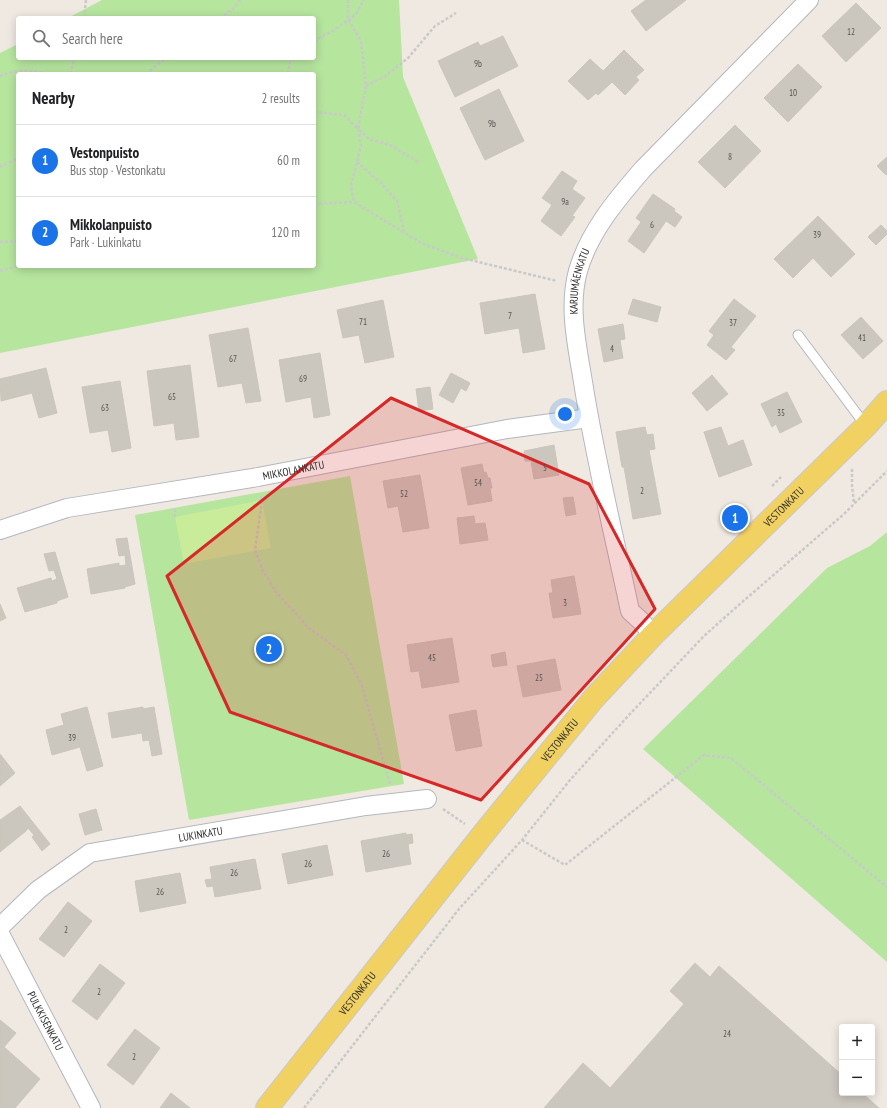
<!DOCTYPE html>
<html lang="en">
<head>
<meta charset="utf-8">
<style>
	:root { --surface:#fff; --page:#f6f6f6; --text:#202124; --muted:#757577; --line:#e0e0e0; --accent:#1a73e8 }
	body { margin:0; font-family:"PT Sans Narrow",sans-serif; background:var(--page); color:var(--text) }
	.controls { position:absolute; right:12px; bottom:12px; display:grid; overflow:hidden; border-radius:4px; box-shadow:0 2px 10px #0003 }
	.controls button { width:36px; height:36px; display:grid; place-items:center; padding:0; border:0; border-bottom:1px solid var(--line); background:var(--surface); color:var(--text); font:20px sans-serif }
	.you { position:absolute; left:565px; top:414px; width:14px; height:14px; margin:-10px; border:3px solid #fff; border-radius:50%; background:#1a73e8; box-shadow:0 0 0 6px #1a73e833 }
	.badge { display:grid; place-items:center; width:26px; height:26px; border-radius:50%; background:var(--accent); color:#fff; font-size:13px; font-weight:700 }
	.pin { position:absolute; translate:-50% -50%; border:2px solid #fff; box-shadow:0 1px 4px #0006 }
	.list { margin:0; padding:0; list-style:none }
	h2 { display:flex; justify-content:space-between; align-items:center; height:52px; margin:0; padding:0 16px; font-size:17px }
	h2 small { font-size:13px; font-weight:400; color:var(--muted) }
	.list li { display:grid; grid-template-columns:26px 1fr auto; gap:12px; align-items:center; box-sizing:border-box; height:72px; padding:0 16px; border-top:1px solid var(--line) }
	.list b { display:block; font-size:15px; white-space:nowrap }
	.list p { margin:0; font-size:13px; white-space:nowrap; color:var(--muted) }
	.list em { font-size:13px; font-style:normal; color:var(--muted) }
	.icon { flex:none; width:22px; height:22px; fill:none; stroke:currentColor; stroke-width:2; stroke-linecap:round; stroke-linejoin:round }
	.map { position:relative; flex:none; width:887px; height:1108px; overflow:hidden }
	.search { position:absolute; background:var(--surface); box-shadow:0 2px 10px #0003; left:16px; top:16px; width:300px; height:44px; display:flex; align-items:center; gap:10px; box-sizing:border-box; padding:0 14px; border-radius:4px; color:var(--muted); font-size:15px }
	.panel { position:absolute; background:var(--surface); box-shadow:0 2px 10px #0003; left:16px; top:72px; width:300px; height:196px; border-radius:4px }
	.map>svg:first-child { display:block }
	.green { fill:#b6e59e; fill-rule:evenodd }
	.pitch { fill:#c9ec9a }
	.building { fill:#cbc7bf; stroke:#cbc5ba }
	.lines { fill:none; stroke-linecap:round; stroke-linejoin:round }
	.service-casing { stroke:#b4b7c1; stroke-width:11 }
	.minor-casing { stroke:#b4b7c1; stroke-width:20 }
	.primary-casing { stroke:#c9c9c9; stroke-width:24 }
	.path { stroke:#c9c9c9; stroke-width:2.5; stroke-dasharray:3 2; stroke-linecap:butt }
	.service { stroke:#fff; stroke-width:9 }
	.minor { stroke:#fff; stroke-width:18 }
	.primary { stroke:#f2d163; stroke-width:22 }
	.marked { fill:#d62828; fill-opacity:0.2; stroke:#d62828; stroke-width:3; stroke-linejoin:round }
	.labels { text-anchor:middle; stroke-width:3; stroke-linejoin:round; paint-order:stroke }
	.number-label { font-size:9px; fill:#555452 }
	.street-label { font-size:11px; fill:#2e2e2e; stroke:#fff }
</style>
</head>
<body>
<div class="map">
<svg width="887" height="1108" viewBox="0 0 887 1108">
	<rect width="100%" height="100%" fill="#efe9e1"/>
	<path class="green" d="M102,0h297l4,77 75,182 -478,94v-300l18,-9v14h296v-40h-246zM18,74h296v192h-296z
		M350,476l54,308 -215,36 -54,-305z
		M887,532v430l-244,-213 184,-181 43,-22z"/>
	<path class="pitch" d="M262,500l9,48 -87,16 -9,-47z"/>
	<path class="building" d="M646,0h40l-40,31 -15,-20z
		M856,3l25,25 -35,34 -24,-26z
		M503,36l15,30 -63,31 -17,-36 40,-19 2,4z
		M624,50l20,20 -8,7 3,3 -14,15 -13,-13 -14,13 -2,-2 -8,7 -20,-19 22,-22 13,12z
		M798,64l24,23 -34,35 -24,-24z
		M499,89l25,52 -39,19 -25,-52z
		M735,125l26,26 -36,37 -27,-26z
		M887,157v16l-1,2 -9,-9z
		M562,171l15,10 -5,8 13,9 -13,18 3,1 -14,19 -20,-15 11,-16 -10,-7z
		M653,194l22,15 -1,2 8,6 -7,10 -9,-6 -22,32 -16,-12 13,-19 -5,-4z
		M818,216l37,38 -24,23 -18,-19 -20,20 -19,-19z
		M881,225l6,6v3l-11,11 -8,-8z
		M535,294l10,55 -22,4 -4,-25 -34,6 -5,-31z
		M633,299l28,8 -4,15 -29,-8z
		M734,299l22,17 -25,31 4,3 -9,10 -19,-15 7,-10 -5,-4z
		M383,300l11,57 -29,6 -6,-28 -16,3 -6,-28z
		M861,317l22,24 -20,18 -22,-24z
		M623,324l2,15 -5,1 3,18 -19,4 -6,-33z
		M248,328l13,73 -15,2 -4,-20 -24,4 -9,-52z
		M320,353l10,62 -16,3 -3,-21 -25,5 -7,-42z
		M190,365l9,72 -23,3 -2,-17 -20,3 -7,-55z
		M46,368l11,45 -18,5 -7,-25 -31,8 -1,-22z
		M451,373l19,10 -4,8 -5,-3 -8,15 -14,-8z
		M712,375l16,19 -21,17 -15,-18z
		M120,381l11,67 -19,4 -4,-22 -18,3 -8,-46z
		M430,387l3,22 -14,2 -3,-22z
		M787,392l15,30 -22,11 -4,-9 -4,3 -11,-23z
		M645,427l2,8 6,-1 2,15 -6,1 12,64 -28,5 -9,-52h-2l-6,-35z
		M721,427l7,19 15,-6 9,25 -33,12 -15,-45z
		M554,445l5,30 -25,4 -3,-18h-6l-1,-10z
		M482,464l2,9 2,-1 2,6h2l2,10h-2l2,13 -24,4 -7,-37z
		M420,475l9,53 -26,4 -5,-26 -10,2 -5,-27z
		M573,497l3,17 -10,2 -3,-18z
		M474,516l1,8 10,-1 3,17 -28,4 -3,-26z
		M127,538l8,46 -10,3v1l-34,6 -4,-25 32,-6v3l7,-1 -1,-10 -6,1 -3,-17z
		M55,552l13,45 -11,4v2l-32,9 -8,-24 34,-10 1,3 5,-2 -3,-9 -5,1 -5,-17z
		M574,576l7,38 -28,4 -4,-25h4l-2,-13z
		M0,604l6,14 -6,3z
		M452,638l7,44 -37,6 -3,-17 -8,1 -4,-27z
		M505,652l2,13 -14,2 -2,-12z
		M555,659l6,31 -38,7 -6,-31z
		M87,707l16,59 -16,5 -7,-24 -28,8 -6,-25 18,-5 -3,-11z
		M143,707v2l11,-2 8,47 -10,2 -3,-16 -6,1 -1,-8 -30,5 -4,-25z
		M476,710l6,36 -26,5 -7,-36z
		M0,754l15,19 -15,13z
		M20,806l30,38 -8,7 -10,-14 2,-2 -6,-7 -2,3 -26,21v-32z
		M96,809l6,21 -17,5 -6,-21z
		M406,833v2l6,-1 1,9 -5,1 3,20 -45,8 -5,-31z
		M327,845l6,30 -45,9 -6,-30z
		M255,859l6,30 -46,8 -2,-11 -6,1 -2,-7 7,-1 -2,-12z
		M180,873l6,30 -46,9 -5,-31z
		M68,902l24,19 -28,36 -25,-18z
		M695,963l15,14 9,-11 123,109v18h20l17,15h-335l39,-45 27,25 74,-84 -14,-13z
		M100,964l25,19 -28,37 -25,-19z
		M0,1020l16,13 -12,14 36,32 -25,29h-15z
		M135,1029l25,19 -27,37 -26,-20z
		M171,1093l19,15h-30z"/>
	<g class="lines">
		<g class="service-casing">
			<path id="service" d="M798,335l68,91"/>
		</g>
		<g class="minor-casing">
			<g id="minor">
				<path id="s1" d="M0,530l67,-22 191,-31 249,-48 82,-11"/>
				<path id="s2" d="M653,635l-12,-14 -11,-10c-16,-76 -35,-152 -47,-229 -6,-37 -15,-75 -5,-111 11,-39 39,-72 65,-102l166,-169"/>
				<path id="s3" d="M0,927l38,-37 52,-37 276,-47 61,-7"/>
				<path id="s4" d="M0,934l91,174"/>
			</g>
		</g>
		<g class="primary-casing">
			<g id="primary">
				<path id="s5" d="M267,1108l217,-275 110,-135 59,-63 213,-209 21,-24"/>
			</g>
		</g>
		<path class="path" d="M348,0v19l13,22 5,45 -8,43 11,10 21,6 30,18
			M84,18l2,-18
			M220,18l13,-9 7,-9
			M314,41l20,-11 21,-15 9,-15
			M71,74l3,-16
			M146,74l20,-16
			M288,74l2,-12 5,-4
			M0,76c15,-7 32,-6 48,-2
			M366,86l19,-10 23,-18 27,-32 21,-13
			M314,112l30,3 14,14 3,16 -10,41 3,16 69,42 39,14 95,23
			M357,162l24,21 16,18 7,30
			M0,167l18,-9
			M314,204l40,-2
			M0,242l18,-1
			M0,271l18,-5
			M852,469v16l2,19
			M772,486l9,-9
			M261,496l1,4 -7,50 8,21 13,21 34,37 36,26 16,31 28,98
			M175,509v8
			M443,809l22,15
			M522,840l43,25 139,-110 27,3 156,129
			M304,1108l155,-199 63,-69 48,-60 58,-64 76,-80 29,-26 111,-96 43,-43"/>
		<use href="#service" class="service"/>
		<use href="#minor" class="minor"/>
		<use href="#primary" class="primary"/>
	</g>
	<path class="marked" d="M391,398l198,86 66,125 -174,191 -251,-88 -63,-136z"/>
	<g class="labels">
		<g class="number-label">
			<text x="851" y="35">12</text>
			<text x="478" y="67">9b</text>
			<text x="793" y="96">10</text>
			<text x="492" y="127">9b</text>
			<text x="730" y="160">8</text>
			<text x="565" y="205">9a</text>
			<text x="652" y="228">6</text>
			<text x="817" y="238">39</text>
			<text x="510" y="319">7</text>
			<text x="363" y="325">71</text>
			<text x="733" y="326">37</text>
			<text x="862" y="341">41</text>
			<text x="612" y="352">4</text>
			<text x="233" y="362">67</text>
			<text x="303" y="382">69</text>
			<text x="172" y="400">65</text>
			<text x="105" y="411">63</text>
			<text x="781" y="416">35</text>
			<text x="545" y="471">5</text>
			<text x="478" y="486">54</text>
			<text x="642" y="494">2</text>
			<text x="404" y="497">52</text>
			<text x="565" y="606">3</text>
			<text x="432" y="661">45</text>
			<text x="539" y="681">25</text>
			<text x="72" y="741">39</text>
			<text x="386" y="857">26</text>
			<text x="308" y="867">26</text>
			<text x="234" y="876">26</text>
			<text x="160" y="895">26</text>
			<text x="66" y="933">2</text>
			<text x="99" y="995">2</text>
			<text x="727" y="1037">24</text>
			<text x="134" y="1060">2</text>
		</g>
		<g class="street-label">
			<text dy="4" stroke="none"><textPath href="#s2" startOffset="369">KARJUMÄENKATU</textPath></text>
			<text dy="4" stroke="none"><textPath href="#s1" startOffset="300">MIKKOLANKATU</textPath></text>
			<text dy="4" stroke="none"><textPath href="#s5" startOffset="794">VESTONKATU</textPath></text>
			<text dy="4" stroke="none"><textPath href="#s5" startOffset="470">VESTONKATU</textPath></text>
			<text dy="4" stroke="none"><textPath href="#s3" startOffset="229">LUKINKATU</textPath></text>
			<text dy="4" stroke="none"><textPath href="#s5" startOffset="146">VESTONKATU</textPath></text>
			<text dy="4" stroke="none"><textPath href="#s4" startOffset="98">PULKKISENKATU</textPath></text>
		</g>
	</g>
</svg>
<div class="controls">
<button>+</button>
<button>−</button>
</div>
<div class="you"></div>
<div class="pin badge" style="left:735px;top:518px">1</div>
<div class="pin badge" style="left:269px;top:649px">2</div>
<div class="search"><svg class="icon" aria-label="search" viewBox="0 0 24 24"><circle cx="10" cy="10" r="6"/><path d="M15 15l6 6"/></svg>Search here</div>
<section class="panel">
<h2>Nearby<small>2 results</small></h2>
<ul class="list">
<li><span class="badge">1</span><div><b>Vestonpuisto</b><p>Bus stop · Vestonkatu</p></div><em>60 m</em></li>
<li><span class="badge">2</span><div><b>Mikkolanpuisto</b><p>Park · Lukinkatu</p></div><em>120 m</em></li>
</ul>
</section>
</div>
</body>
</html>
